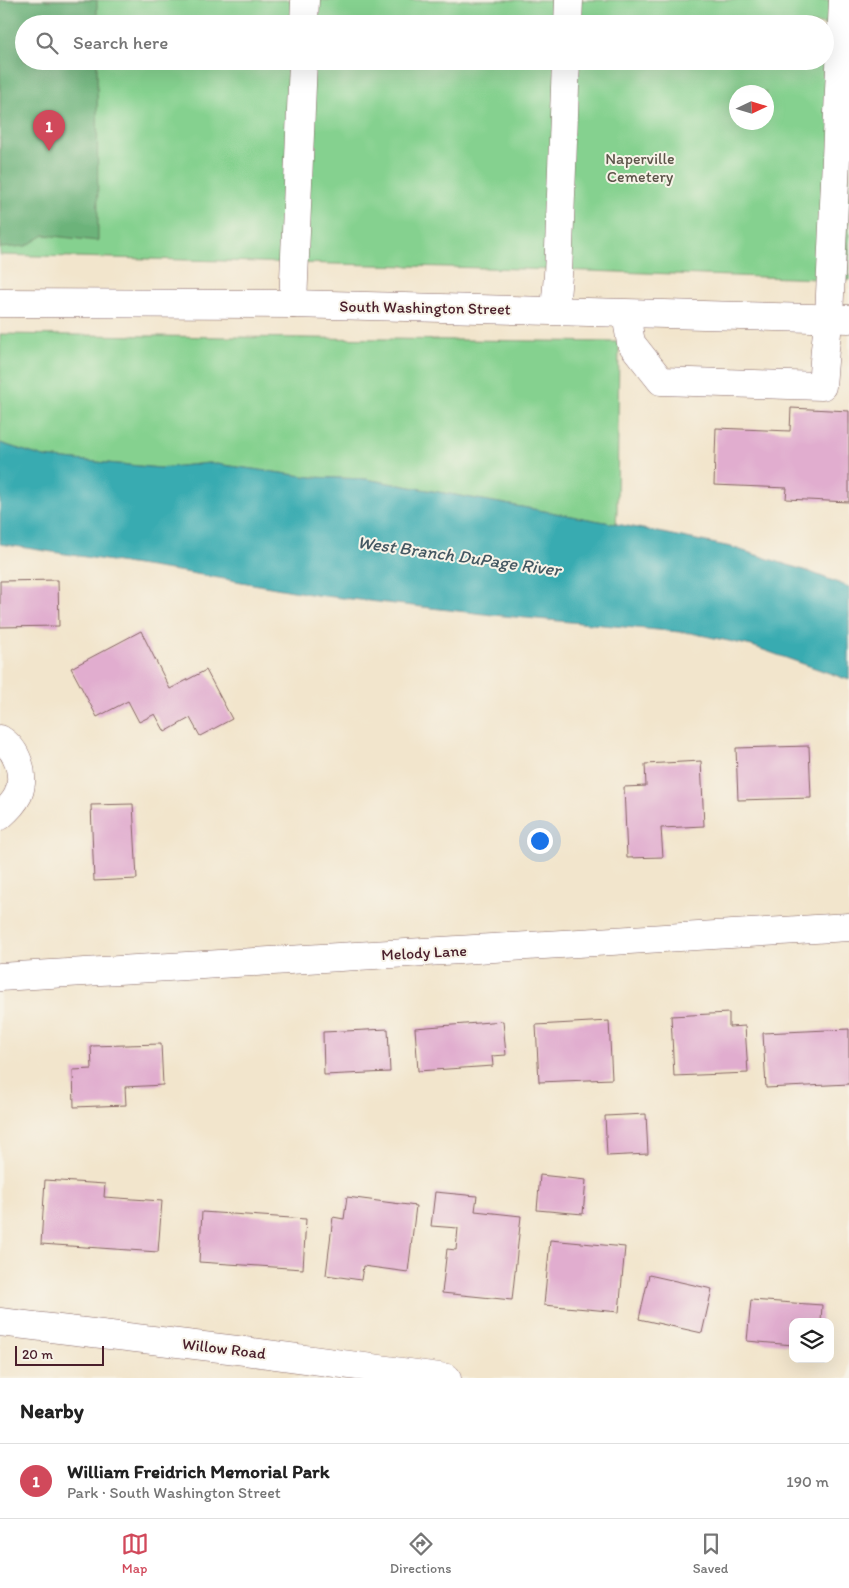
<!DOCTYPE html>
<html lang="en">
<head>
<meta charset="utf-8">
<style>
	:root { --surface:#fff; --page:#f2f2f2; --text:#222; --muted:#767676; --line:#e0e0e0; --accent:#d1495b }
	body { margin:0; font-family:Itim,sans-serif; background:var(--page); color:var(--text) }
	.controls { position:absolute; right:15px; bottom:15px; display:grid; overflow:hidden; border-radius:10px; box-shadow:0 5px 20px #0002 }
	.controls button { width:45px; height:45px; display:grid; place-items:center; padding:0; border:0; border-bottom:1px solid var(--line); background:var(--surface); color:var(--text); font:25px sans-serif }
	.compass { position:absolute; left:729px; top:85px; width:45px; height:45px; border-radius:50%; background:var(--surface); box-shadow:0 5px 20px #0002; rotate:86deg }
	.scale { position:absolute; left:15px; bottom:12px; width:89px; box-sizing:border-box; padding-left:5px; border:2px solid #4a1f2b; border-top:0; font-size:14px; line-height:18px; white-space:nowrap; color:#4a1f2b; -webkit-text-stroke:4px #f7f3e8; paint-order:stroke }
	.you { position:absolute; left:539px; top:840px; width:18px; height:18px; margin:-12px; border:4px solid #fff; border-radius:50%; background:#1a73e8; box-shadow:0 0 0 8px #1a73e833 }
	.badge { display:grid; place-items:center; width:32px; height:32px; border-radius:50%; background:var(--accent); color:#fff; font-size:16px; font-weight:700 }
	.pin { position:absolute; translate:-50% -41px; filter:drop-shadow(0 1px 2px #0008) }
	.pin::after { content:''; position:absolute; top:26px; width:18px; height:15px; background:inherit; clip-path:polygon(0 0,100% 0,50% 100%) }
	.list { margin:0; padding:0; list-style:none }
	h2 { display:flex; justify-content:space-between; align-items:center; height:65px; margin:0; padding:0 20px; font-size:21px }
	h2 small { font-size:16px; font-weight:400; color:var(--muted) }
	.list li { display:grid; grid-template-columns:32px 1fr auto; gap:15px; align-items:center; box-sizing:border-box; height:75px; padding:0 20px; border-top:1px solid var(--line) }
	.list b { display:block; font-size:19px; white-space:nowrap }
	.list p { margin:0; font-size:16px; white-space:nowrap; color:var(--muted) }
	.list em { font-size:16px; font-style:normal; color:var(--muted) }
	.icon { flex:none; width:28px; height:28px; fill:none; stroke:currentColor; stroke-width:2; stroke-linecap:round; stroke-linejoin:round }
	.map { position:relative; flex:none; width:849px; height:1378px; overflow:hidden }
	.search { position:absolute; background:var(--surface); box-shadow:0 5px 20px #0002; left:15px; right:15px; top:15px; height:55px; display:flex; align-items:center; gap:12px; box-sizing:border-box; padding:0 18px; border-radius:28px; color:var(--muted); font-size:19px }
	.sheet { height:140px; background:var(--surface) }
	nav { display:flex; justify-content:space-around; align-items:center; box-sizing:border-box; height:70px; border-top:1px solid var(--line); background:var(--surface); font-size:14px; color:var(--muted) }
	nav a { display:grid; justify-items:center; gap:2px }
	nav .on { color:var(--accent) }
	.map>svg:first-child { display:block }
	.green { fill:#85d18f; stroke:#68785d; fill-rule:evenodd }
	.forest { fill:#6cb37a; stroke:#5b6952 }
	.water { fill:#39abb1; stroke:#42656e }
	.building { fill:#e1adcf }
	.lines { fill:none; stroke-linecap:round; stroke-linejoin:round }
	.minor-casing { stroke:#856463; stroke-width:29 }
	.major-casing { stroke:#856463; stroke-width:29 }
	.minor { stroke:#fff; stroke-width:28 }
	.major { stroke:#fff; stroke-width:28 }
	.labels { text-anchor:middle; stroke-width:4; stroke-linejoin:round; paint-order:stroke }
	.park-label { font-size:16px; fill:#5c5449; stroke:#f7f3e8 }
	.street-label { font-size:16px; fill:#4a1f2b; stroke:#f7f3e8 }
	.water-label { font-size:18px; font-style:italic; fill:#435761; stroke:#f7f3e8 }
</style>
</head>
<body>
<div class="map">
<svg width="849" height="1378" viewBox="0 0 849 1378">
	<rect width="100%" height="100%" fill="#f7f3e8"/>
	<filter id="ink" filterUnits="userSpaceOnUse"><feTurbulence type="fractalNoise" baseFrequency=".02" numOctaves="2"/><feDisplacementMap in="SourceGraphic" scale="10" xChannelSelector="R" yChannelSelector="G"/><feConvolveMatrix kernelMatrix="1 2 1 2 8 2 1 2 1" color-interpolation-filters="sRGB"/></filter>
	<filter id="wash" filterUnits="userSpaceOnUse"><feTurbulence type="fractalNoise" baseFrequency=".0096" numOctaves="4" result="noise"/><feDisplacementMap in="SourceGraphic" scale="20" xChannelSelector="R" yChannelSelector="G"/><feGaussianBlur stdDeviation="1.12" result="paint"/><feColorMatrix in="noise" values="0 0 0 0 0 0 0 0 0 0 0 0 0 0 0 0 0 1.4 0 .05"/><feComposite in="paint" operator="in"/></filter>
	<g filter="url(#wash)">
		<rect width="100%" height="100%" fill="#f2e5cc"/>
		<path class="green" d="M0,0h849v280l-291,-10 -558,-15zM24,24h801v37h-801zM736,92h30v30h-30z
			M0,334l619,8 -2,170 -1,12 -250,-45 -56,-2 -101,-14 -49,5 -116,-11 -44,-14z"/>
		<path class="forest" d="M0,0h97v24h-73v37h73l1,180 -54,-6 -18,11 -26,2z"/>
		<path class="water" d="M0,443l44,14 116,11 49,-5 101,14 56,2 267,48 98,20 79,25 39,15v93l-97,-34 -61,-13 -198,-18 -177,-20 -126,-22 -190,-29z"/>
		<g id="blocks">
			<path class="building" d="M791,408l58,3v91l-63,-3 1,-11 -73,-3 2,-57 74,3z
				M58,580l1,46 -59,1v-46z
				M141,631l29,58 36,-19 26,49 -32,17 -10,-18 -25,14 -10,-18 -16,8 -11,-21 -31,16 -26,-49z
				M809,746l2,52 -73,2 -2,-52z
				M701,761l3,65 -43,2 2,29 -36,1 -3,-71 22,-1 -1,-22z
				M133,804l4,75 -43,2 -3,-76z
				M729,1013v14l16,-1 3,47 -74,3 -3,-60z
				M503,1021l3,34 -14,1 1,10 -75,5 -3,-43z
				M609,1021l3,58 -73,3 -3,-57z
				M388,1029l2,43 -66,3 -1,-43z
				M849,1029v55l-83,4 -3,-55z
				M161,1044l2,41 -38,2 1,18 -52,2 -1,-37 19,-1 -1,-23z
				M646,1114l2,40 -41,2 -2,-40z
				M540,1175l46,5 -3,34 -46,-4z
				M45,1180l60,4 -1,13 58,4 -4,51 -117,-8z
				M435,1192l42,4 -2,15 46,5 -9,84 -70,-7 5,-44 9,1 2,-22 -27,-2z
				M347,1197l69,9 -8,66 -45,-6 -2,14 -35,-5 7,-58 11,2z
				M202,1212l104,7 -3,50 -104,-7z
				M550,1240l75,7 -6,65 -75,-7z
				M649,1275l63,14 -10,44 -63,-14z
				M751,1300l71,5 -1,17h-28v23l-46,-4z"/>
		</g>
	</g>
	<g filter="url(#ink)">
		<use href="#blocks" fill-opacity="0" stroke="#856463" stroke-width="1"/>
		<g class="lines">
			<g class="minor-casing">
				<path id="minor" d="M304,24l1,-24
					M568,24l1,-24
					M293,304l10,-243
					M555,310l3,-35 8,-214
					M626,314l5,29 30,38 161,5 3,-37 4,-32 14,-317
					M0,739c18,11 26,36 18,56 -4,8 -11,15 -18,21
					M0,977l849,-50
					M0,1322l237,28 210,28"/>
			</g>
			<g class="major-casing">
				<path id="major" d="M0,303l293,1 556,15"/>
			</g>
			<use href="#minor" class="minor"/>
			<use href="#major" class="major"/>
		</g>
	</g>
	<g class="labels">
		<g class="park-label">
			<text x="640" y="164">Naperville<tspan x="640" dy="18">Cemetery</tspan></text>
		</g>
		<g class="street-label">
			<text transform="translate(425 307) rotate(1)" y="6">South Washington Street</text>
			<text transform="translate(424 952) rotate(-3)" y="6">Melody Lane</text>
			<text transform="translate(224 1348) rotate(7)" y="6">Willow Road</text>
		</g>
		<g class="water-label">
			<text transform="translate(459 556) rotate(8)" y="6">West Branch DuPage River</text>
		</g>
	</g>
</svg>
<div class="controls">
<button><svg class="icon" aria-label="layers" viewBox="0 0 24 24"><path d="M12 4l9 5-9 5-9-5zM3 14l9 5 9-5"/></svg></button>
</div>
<svg class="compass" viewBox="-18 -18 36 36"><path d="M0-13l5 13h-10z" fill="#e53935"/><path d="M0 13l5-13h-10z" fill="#767676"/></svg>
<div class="scale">20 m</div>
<div class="you"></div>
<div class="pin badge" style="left:49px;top:151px">1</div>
<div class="search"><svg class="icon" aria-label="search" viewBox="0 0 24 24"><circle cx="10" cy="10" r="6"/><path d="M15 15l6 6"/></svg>Search here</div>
</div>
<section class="sheet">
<h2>Nearby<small></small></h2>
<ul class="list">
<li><span class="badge">1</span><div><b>William Freidrich Memorial Park</b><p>Park · South Washington Street</p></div><em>190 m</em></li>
</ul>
</section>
<nav>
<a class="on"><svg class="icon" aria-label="map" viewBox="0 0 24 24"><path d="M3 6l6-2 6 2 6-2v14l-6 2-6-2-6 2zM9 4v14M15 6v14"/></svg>Map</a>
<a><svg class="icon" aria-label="directions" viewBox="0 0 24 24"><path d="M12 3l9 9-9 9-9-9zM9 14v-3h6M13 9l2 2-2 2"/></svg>Directions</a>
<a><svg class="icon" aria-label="saved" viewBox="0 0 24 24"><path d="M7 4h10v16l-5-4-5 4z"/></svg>Saved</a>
</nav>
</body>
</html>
